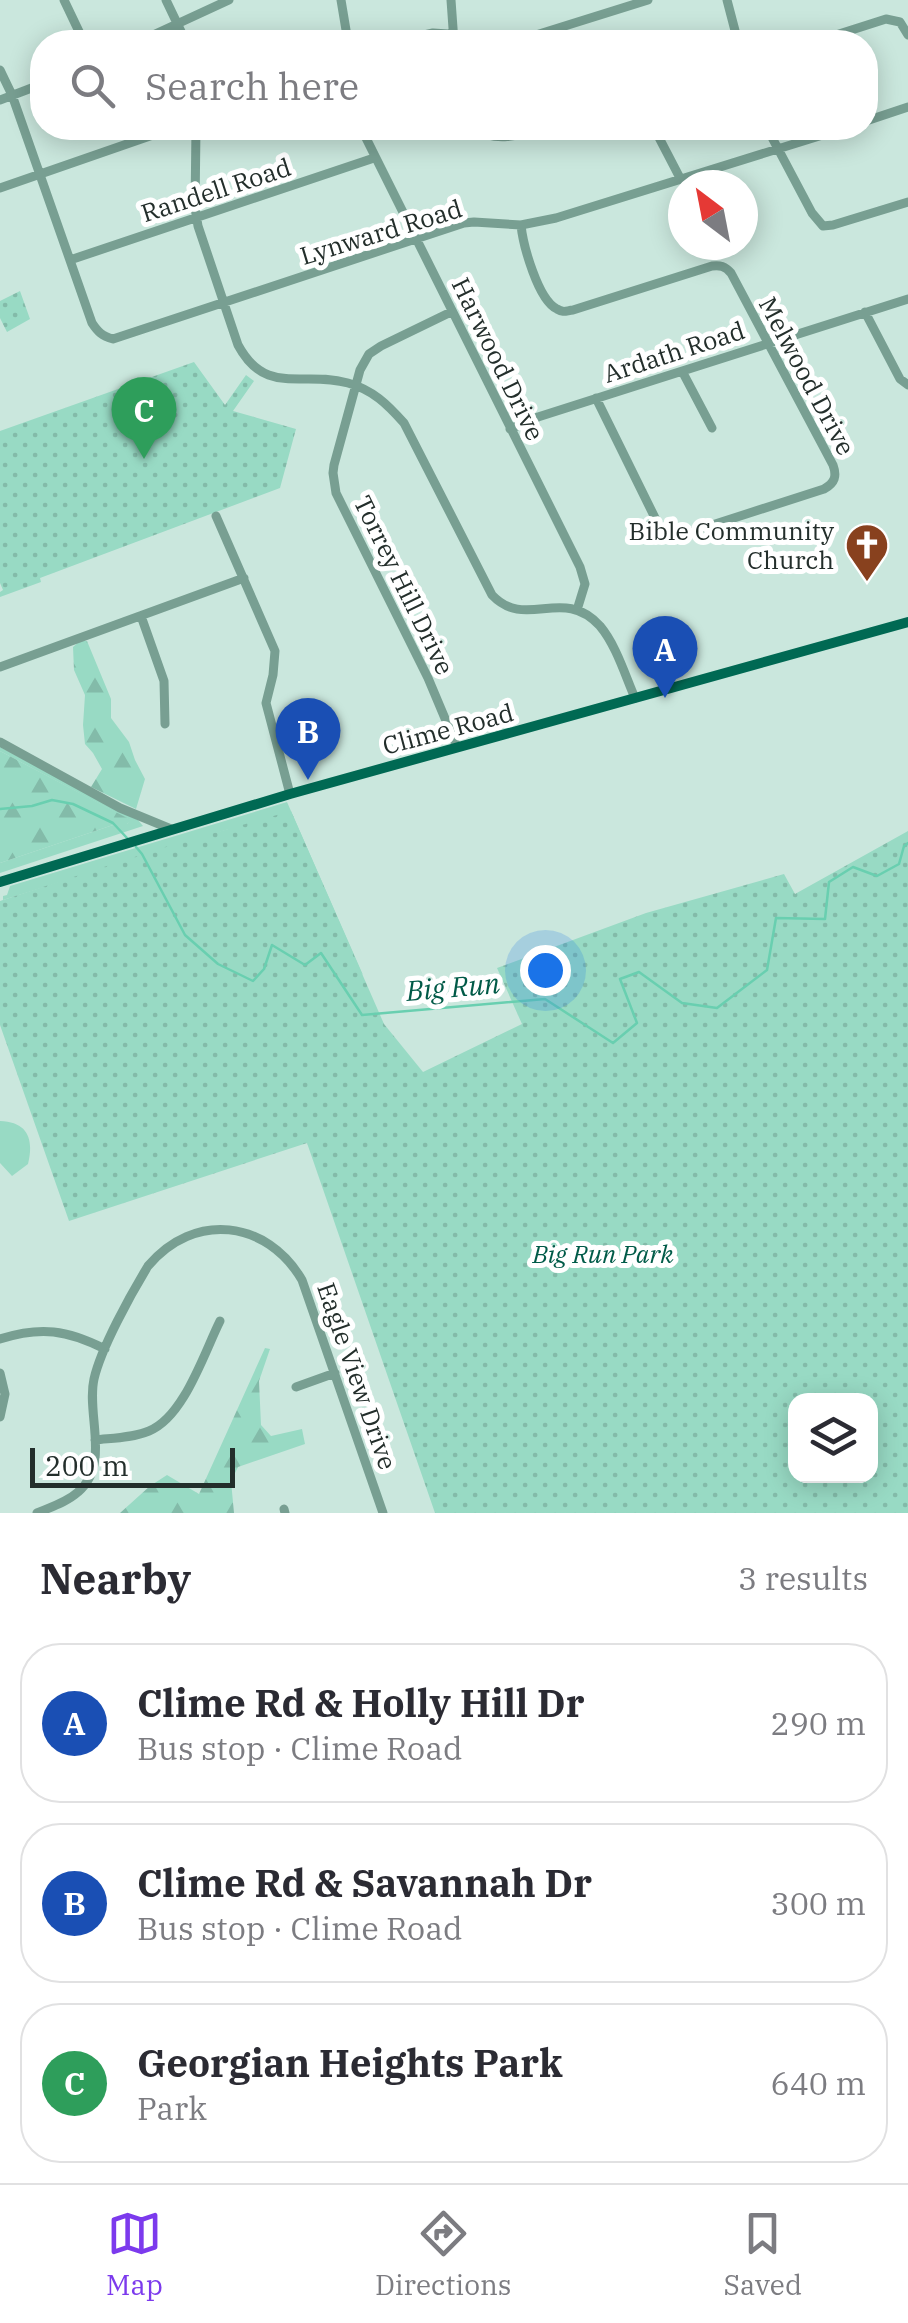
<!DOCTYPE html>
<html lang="en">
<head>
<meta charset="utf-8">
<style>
	:root { --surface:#fff; --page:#f2f2f3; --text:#2b2b33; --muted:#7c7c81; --line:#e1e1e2; --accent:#7c3aed }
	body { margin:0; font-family:"IBM Plex Serif",serif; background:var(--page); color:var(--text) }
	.controls { position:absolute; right:30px; bottom:30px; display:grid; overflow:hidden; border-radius:20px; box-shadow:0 5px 25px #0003 }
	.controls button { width:90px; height:90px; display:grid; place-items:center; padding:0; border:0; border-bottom:2px solid var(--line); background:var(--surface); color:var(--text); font:50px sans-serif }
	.compass { position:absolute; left:668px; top:170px; width:90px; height:90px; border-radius:50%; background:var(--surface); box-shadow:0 5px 25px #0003; rotate:328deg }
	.scale { position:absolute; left:30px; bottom:25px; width:205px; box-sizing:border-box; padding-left:10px; border:5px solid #232e2b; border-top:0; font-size:28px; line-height:35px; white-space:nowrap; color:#232e2b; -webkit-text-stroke:8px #fff; paint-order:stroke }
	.you { position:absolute; left:545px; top:970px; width:35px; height:35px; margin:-25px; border:8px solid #fff; border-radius:50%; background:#1a73e8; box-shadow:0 0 0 15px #1a73e833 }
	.badge { display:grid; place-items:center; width:65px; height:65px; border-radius:50%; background:var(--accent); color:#fff; font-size:32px; font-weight:700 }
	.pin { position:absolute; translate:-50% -82px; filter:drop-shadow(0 2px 5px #0008) }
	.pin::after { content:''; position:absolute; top:52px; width:35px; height:30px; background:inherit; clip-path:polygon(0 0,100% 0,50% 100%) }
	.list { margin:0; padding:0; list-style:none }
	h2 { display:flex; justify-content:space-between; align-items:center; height:130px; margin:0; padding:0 40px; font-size:42px }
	h2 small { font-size:32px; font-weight:400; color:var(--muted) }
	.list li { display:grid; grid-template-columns:65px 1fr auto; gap:30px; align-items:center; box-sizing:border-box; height:160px; margin:0 20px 20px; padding:0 20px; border:2px solid var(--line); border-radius:40px }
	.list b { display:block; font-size:38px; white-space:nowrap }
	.list p { margin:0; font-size:32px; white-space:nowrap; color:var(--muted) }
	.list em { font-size:32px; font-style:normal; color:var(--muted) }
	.icon { flex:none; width:55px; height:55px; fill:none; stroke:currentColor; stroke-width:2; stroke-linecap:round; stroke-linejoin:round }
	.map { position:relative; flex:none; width:908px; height:1513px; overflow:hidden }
	.search { position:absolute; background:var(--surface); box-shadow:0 5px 25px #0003; left:30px; right:30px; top:30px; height:110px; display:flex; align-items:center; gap:25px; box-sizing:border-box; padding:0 35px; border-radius:40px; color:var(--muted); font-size:38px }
	.sheet { height:670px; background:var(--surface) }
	nav { display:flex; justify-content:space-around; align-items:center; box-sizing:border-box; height:140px; border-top:2px solid var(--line); background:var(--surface); font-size:28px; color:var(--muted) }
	nav a { display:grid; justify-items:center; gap:5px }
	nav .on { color:var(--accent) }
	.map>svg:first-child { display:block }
	.grass { fill:#98dac4 }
	.forest { fill:url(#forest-firs) }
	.park { fill:url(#park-dots); fill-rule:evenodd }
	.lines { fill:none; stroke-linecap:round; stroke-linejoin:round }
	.stream { stroke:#69cfb0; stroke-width:2.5 }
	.minor { stroke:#789f92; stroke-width:9 }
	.major { stroke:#006953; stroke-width:10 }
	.labels { text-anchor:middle; stroke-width:10; stroke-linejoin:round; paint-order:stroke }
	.street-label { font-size:25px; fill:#232e2b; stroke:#fff }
	.poi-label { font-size:25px; fill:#232e2b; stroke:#fff; text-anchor:end }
	.park-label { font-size:25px; font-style:italic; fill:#005b48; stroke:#fff }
	.water-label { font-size:28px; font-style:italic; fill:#005a47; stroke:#fff }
</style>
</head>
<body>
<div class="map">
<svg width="908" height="1513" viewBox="0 0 908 1513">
	<defs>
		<pattern id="forest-firs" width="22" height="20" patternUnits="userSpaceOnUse" patternTransform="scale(2.5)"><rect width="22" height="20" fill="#98dac4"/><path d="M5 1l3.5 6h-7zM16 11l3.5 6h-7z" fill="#83bba9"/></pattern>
		<pattern id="park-dots" width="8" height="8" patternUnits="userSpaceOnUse" patternTransform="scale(2.5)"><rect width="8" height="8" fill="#98dac4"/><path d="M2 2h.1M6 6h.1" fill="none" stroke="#83bba9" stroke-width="1.8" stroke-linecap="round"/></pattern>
	</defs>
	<rect width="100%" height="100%" fill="#cae7dd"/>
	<path class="grass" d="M0,747l138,73 5,6 -143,47v-10l116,-39h11l3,-4 -130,-69z
		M287,802l76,173 -134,-146 -226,71v-4l4,-1 3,-9z
		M0,1121c28,1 34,18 28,43l-16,12 -12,-13z"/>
	<path class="forest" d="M80,641h7l24,58v19l18,24 6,18 10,19 -9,30 -45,-22 11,-18 -9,-16 -8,-9 -2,-19 2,-30 -11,-25 -1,-23z
		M0,751l131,69 -4,4h-11l-116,39z
		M265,1348l5,1 -11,32 2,44 10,11 31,-7 3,15 -67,23 -7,14 3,32h-114l30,-27 17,-11 32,19z"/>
	<path class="park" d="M20,291l10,28 -23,13 -7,-14v-17z
		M194,362l31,43 21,-30 8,6 -21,30 63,18 -16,59 -240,90 1,4 -41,15v-5l3,-2 -3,-7v-152z
		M291,811l93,213 39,48 99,-48 -25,-56 149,-55 138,-39 11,20 113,-63v682h-473l-128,-370 -238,78 -69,-196v-124l165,-54zM870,1400v76h-74v-76z"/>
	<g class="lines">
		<path class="stream" d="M0,809l32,-3 20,-6 21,4 40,19 14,15
			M136,847l6,7 43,81 33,29 35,17 11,-12 8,-24 33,20 16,-12 41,62 183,-16 68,44 24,-20 -17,-44 19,-7 43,31 35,5 50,-38 9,-52 49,1 4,-37 24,-15 24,9 22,-12 5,-18 4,-3"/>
		<path class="minor" d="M64,0l20,42
			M166,0l20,42
			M341,0l7,42
			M451,0l3,42
			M727,0l11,42
			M138,42l91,-42
			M393,42l40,-9 30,2 33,7 24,-2 128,-40
			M814,42l72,-23 14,3 8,13
			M0,70l12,25 80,228c6,9 10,13 21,16l351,-116 10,-1 47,3 35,-7 289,-90
			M0,100l42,-16
			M866,121l42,-14
			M196,128l-1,80 3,18 40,119c28,52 64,25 110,38 25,7 39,21 56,40l88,172c34,36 71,-10 108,31 16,19 25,49 35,72
			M361,128l219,439 5,17 -8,26
			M472,128c24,15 46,8 71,0
			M654,128l26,50
			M767,128l45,85 11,13 10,-1 75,-23
			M0,188l173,-60
			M521,225c2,20 17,75 36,84 7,4 8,2 16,1l139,-44c8,-1 13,0 19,7l102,192c4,11 2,18 -9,24l-146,47h-9l-9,-8 -64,-130
			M70,260l304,-102
			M451,312l-70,34 -12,8 -9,16 -26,95 -1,8 3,20 92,185 29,69
			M865,312l35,67 8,6
			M682,371l30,57
			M510,429l28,-12 370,-118
			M216,516l59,135 -2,24 -7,28 24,91
			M141,616l23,65 1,43
			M0,667l244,-89
			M0,742l120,66 51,21
			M0,1339c41,-13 67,-9 105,10
			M0,1373l5,21 -5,23
			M296,1387l39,-14
			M95,1440c18,-2 37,-2 54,-9 35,-14 55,-78 71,-110
			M284,1509l1,4
			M37,1513c14,-6 30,-11 41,-21 33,-28 8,-78 16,-113 7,-31 37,-85 54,-113 46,-55 119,-46 154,14l81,233"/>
		<path class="major" d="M0,882l290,-88 618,-172"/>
	</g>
	<defs>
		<g id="church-pin" transform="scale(2.25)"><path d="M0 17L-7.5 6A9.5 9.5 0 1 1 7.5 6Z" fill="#88411e" stroke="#fff"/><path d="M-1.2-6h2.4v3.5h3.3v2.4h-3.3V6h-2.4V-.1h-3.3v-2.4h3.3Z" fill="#fff"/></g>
	</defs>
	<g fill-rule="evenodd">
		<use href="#church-pin" x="867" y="545"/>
	</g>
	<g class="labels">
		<g class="street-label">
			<text transform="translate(216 190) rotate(-18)" y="9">Randell Road</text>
			<text transform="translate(381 232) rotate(-17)" y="9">Lynward Road</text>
			<text transform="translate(674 352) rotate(-18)" y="9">Ardath Road</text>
			<text transform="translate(498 359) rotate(64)" y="9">Harwood Drive</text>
			<text transform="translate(807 376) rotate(62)" y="9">Melwood Drive</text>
			<text transform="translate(404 585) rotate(64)" y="9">Torrey Hill Drive</text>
			<text transform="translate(448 729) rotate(-15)" y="9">Clime Road</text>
			<text transform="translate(357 1376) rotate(71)" y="9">Eagle View Drive</text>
		</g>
		<g class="poi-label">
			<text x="834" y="540">Bible Community<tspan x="834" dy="29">Church</tspan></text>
		</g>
		<g class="park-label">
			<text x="603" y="1263">Big Run Park</text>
		</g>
		<g class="water-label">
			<text transform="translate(453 987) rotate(-5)" y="10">Big Run</text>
		</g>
	</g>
</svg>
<div class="controls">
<button><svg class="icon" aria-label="layers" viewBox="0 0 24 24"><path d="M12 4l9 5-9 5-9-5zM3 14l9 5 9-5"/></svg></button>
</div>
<svg class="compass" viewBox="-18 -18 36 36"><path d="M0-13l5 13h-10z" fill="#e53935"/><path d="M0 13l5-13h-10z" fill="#7c7c81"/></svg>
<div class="scale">200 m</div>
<div class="you"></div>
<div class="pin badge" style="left:665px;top:698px;background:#1a4fb4">A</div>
<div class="pin badge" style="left:308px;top:780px;background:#1a4fb4">B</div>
<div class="pin badge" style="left:144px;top:459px;background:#2e9e5b">C</div>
<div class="search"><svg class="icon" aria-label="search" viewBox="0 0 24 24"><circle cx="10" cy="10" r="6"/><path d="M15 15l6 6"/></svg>Search here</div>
</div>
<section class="sheet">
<h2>Nearby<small>3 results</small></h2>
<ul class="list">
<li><span class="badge" style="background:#1a4fb4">A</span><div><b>Clime Rd &amp; Holly Hill Dr</b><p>Bus stop · Clime Road</p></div><em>290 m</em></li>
<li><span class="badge" style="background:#1a4fb4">B</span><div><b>Clime Rd &amp; Savannah Dr</b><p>Bus stop · Clime Road</p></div><em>300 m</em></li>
<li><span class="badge" style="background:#2e9e5b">C</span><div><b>Georgian Heights Park</b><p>Park</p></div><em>640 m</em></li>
</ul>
</section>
<nav>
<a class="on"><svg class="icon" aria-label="map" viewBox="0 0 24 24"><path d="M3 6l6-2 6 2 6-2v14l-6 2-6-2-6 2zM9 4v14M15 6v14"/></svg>Map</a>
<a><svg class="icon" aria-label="directions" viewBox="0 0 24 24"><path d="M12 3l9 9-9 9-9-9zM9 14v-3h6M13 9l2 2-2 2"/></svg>Directions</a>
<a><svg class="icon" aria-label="saved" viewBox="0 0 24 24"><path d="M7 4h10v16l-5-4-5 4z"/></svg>Saved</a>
</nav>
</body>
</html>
